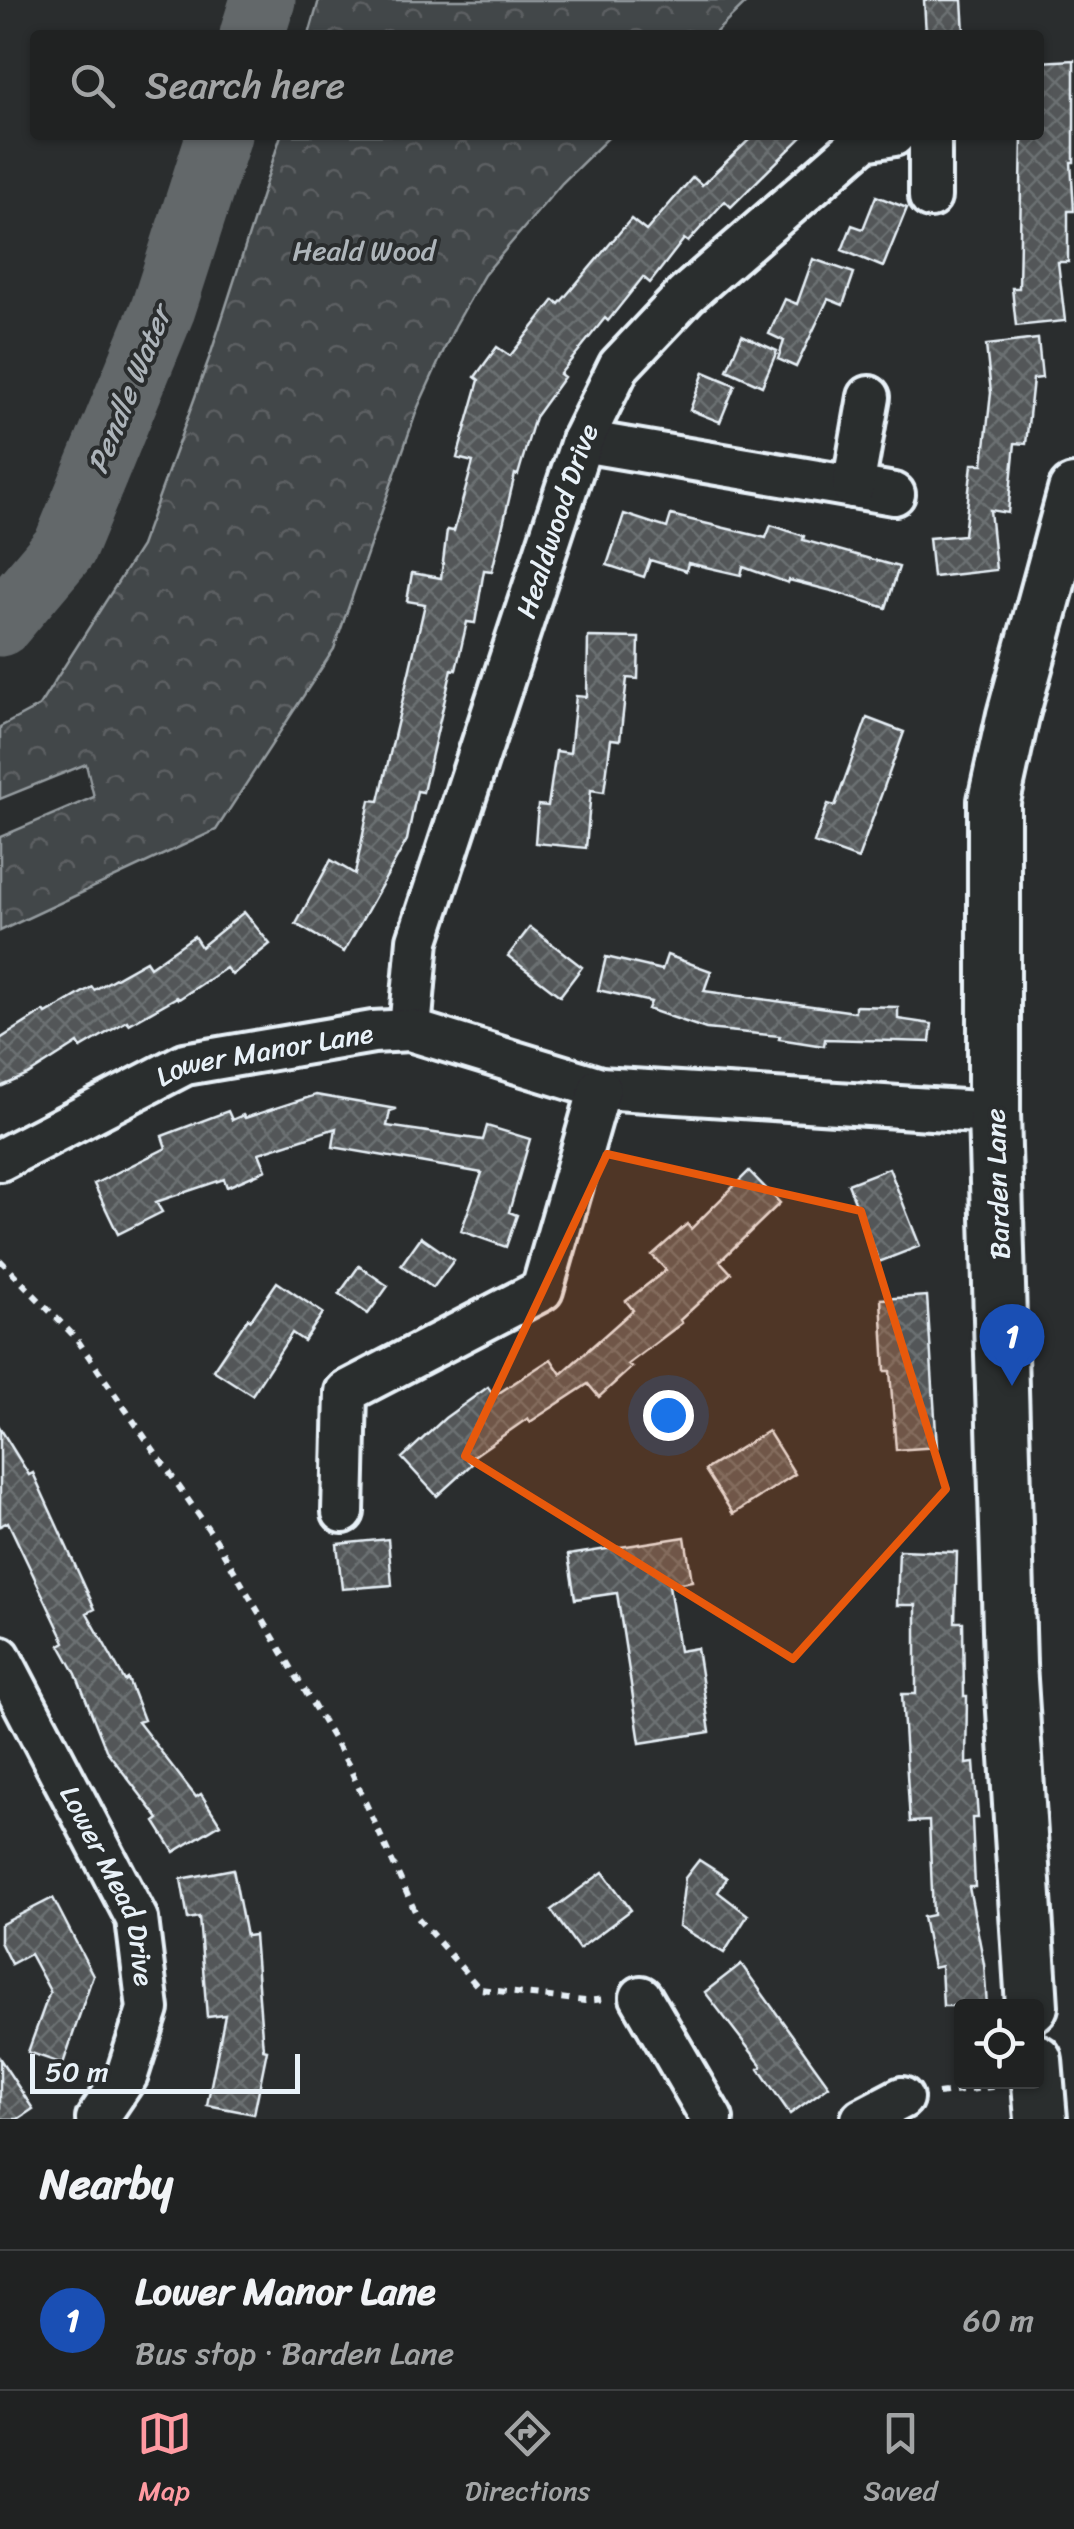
<!DOCTYPE html>
<html lang="en">
<head>
<meta charset="utf-8">
<style>
	:root { --surface:#202222; --page:#282a2a; --text:#f1f3f6; --muted:#a2a4a5; --line:#3d3f40; --accent:#ff9aa2 }
	body { margin:0; font-family:Sriracha,sans-serif; background:var(--page); color:var(--text) }
	.controls { position:absolute; right:30px; bottom:30px; display:grid; overflow:hidden; border-radius:10px; box-shadow:0 2px 8px #0004 }
	.controls button { width:90px; height:90px; display:grid; place-items:center; padding:0; border:0; border-bottom:2px solid var(--line); background:var(--surface); color:var(--text); font:50px sans-serif }
	.scale { position:absolute; left:30px; bottom:25px; width:270px; box-sizing:border-box; padding-left:10px; border:5px solid #e8f1f8; border-top:0; font-size:28px; line-height:35px; white-space:nowrap; color:#e8f1f8; -webkit-text-stroke:8px #2a2d2e; paint-order:stroke }
	.you { position:absolute; left:668px; top:1415px; width:35px; height:35px; margin:-25px; border:8px solid #fff; border-radius:50%; background:#1a73e8; box-shadow:0 0 0 15px #1a73e833 }
	.badge { display:grid; place-items:center; width:65px; height:65px; border-radius:50%; background:var(--accent); color:#fff; font-size:32px; font-weight:700 }
	.pin { position:absolute; translate:-50% -82px; filter:drop-shadow(0 2px 5px #0008) }
	.pin::after { content:''; position:absolute; top:52px; width:35px; height:30px; background:inherit; clip-path:polygon(0 0,100% 0,50% 100%) }
	.list { margin:0; padding:0; list-style:none }
	h2 { display:flex; justify-content:space-between; align-items:center; height:130px; margin:0; padding:0 40px; font-size:42px }
	h2 small { font-size:32px; font-weight:400; color:var(--muted) }
	.list li { display:grid; grid-template-columns:65px 1fr auto; gap:30px; align-items:center; box-sizing:border-box; height:140px; padding:0 40px; border-top:2px solid var(--line) }
	.list b { display:block; font-size:38px; white-space:nowrap }
	.list p { margin:0; font-size:32px; white-space:nowrap; color:var(--muted) }
	.list em { font-size:32px; font-style:normal; color:var(--muted) }
	.icon { flex:none; width:55px; height:55px; fill:none; stroke:currentColor; stroke-width:2; stroke-linecap:round; stroke-linejoin:round }
	.map { position:relative; flex:none; width:1074px; height:2119px; overflow:hidden }
	.search { position:absolute; background:var(--surface); box-shadow:0 2px 8px #0004; left:30px; right:30px; top:30px; height:110px; display:flex; align-items:center; gap:25px; box-sizing:border-box; padding:0 35px; border-radius:10px; color:var(--muted); font-size:38px }
	.sheet { height:270px; background:var(--surface) }
	nav { display:flex; justify-content:space-around; align-items:center; box-sizing:border-box; height:140px; border-top:2px solid var(--line); background:var(--surface); font-size:28px; color:var(--muted) }
	nav a { display:grid; justify-items:center; gap:5px }
	nav .on { color:var(--accent) }
	.map>svg:first-child { display:block }
	.forest { fill:url(#forest-crowns); stroke:#959ca0; stroke-width:2.5 }
	.lines { fill:none; stroke-linecap:round; stroke-linejoin:round }
	.river { stroke:#63686b; stroke-width:65 }
	.building { fill:url(#building-cross-hatch); stroke:#e8f1f8; stroke-width:2.5 }
	.minor-casing { stroke:#e8f1f8; stroke-width:48 }
	.tertiary-casing { stroke:#e8f1f8; stroke-width:58 }
	.path { stroke:#e8f1f8; stroke-width:6; stroke-dasharray:8 8; stroke-linecap:butt }
	.minor { stroke:#2a2d2e; stroke-width:40 }
	.tertiary { stroke:#2a2d2e; stroke-width:50 }
	.marked { fill:#e8590c; fill-opacity:0.2; stroke:#e8590c; stroke-width:8; stroke-linejoin:round }
	.labels { text-anchor:middle; stroke-width:8; stroke-linejoin:round; paint-order:stroke }
	.park-label { font-size:28px; fill:#aeb5ba; stroke:#2a2d2e }
	.street-label { font-size:28px; fill:#e8f1f8; stroke:#2a2d2e }
	.water-label { font-size:30px; font-style:italic; fill:#acb3b9; stroke:#2a2d2e }
</style>
</head>
<body>
<div class="map">
<svg width="1074" height="2119" viewBox="0 0 1074 2119">
	<defs>
		<pattern id="forest-crowns" width="20" height="18" patternUnits="userSpaceOnUse" patternTransform="scale(2.5)"><rect width="20" height="18" fill="#424648"/><path d="M2 6a3 3 0 1 1 6 0M12 15a3 3 0 1 1 6 0" fill="none" stroke="#5d6163"/></pattern>
		<pattern id="building-cross-hatch" width="8" height="8" patternUnits="userSpaceOnUse" patternTransform="scale(2.5)"><rect width="8" height="8" fill="#535759"/><path d="M0 0l8 8M0 8l8-8" fill="none" stroke="#6c7072"/></pattern>
	</defs>
	<rect width="100%" height="100%" fill="#2a2d2e"/>
	<filter id="ink" filterUnits="userSpaceOnUse"><feTurbulence type="fractalNoise" baseFrequency=".01" numOctaves="2"/><feDisplacementMap in="SourceGraphic" scale="20" xChannelSelector="R" yChannelSelector="G"/><feConvolveMatrix kernelMatrix="1 2 1 2 8 2 1 2 1" color-interpolation-filters="sRGB"/></filter>
	<g filter="url(#ink)">
		<path class="forest" d="M319,0h430l-36,35h-404z
			M281,135h330l-49,48 -78,92 -29,51 -37,81 -84,242 -118,181 -216,101v-94l94,-40 -8,-33 -86,35v-72l39,-21 102,-160 70,-193z"/>
		<g class="lines">
			<path class="river" d="M252,35l11,-35
				M0,624l65,-77 98,-238 56,-174"/>
		</g>
		<path class="building" d="M924,0h38l2,32 -38,3z
			M1074,60v102h-3l3,49h-6v51h-10l7,59 -49,5 -4,-38h7l3,-153h17v-73z
			M754,135h50l-73,72 -6,-6 -37,41 -4,-3 -34,44 -7,-6 -35,44 -3,-3 -45,56 4,3 -29,40 -17,58 -3,-1 -23,97 -8,-1 -9,53 -8,-1 -11,48 -4,-1 -29,123 -6,-1 -10,49 -63,112 -48,-28 35,-64 24,14 15,-74 9,1 46,-197 -18,-3 5,-28 29,5 6,-48 7,1 19,-69 -16,-4 22,-78 -4,-3 22,-30 13,9 44,-56 5,4 72,-85 15,12 47,-54 9,8z
			M876,196l31,12 -24,59 -41,-17 10,-25 11,4z
			M813,259l41,14 -11,32 -15,-6 -32,68 -18,-8 6,-18 -15,-7 16,-35 12,5z
			M742,335l35,16 -15,35 -35,-16z
			M1038,339l4,39 -9,1 -7,65 -11,-1 -7,70 -18,-3 6,60 -63,7 -4,-39 35,-3 8,-71h11l8,-71 -5,-48z
			M704,372l31,13 -15,37 -30,-12z
			M624,514l43,14 4,-13 95,23 5,-13 33,11 -1,4 96,27 -13,41 -50,-16 -47,-12 -1,3 -45,-16 -2,8 -53,-12 -2,8 -36,-11 -6,17 -37,-12z
			M588,637l51,1 -1,41 -11,-1 -7,62 -9,-1 -7,53 -13,-2 -5,58 -51,-5 3,-38 10,1 8,-55 14,2 6,-57 11,1z
			M867,718l37,14 -46,127 -44,-16 14,-39 7,2z
			M244,912l26,32 -38,31 -6,-7 -47,31 -2,-2 -48,27 -2,-3 -46,27 -3,-5 -50,32 -28,12v-48l44,-28 2,3 46,-27 2,3 52,-29 4,6 44,-31 7,11z
			M530,927l52,40 -22,29 -52,-40z
			M667,955l44,16 -7,20 151,21v-6l43,1v12l34,5 -2,18 -105,-3 -1,7 -45,-7 1,-3 -74,-7 -58,-20 3,-7 -53,-12 8,-33 56,13z
			M316,1095l80,14 -6,2 -3,15 96,14 4,-14 43,13 -21,73 8,3 -11,32 -45,-16 21,-58 -149,-26 3,-19 -77,25 7,17 -39,17 -3,-8 -68,23 6,10 -44,22 -24,-50 72,-36 -4,-12 66,-25 4,9 11,-5 2,3z
			M889,1168l31,78 -41,16 -31,-78z
			M749,1171l31,32 -60,58 11,12 -51,47 2,3 -54,41 4,3 -33,30 -11,-13 -58,38 -2,-4 -60,42 4,4 -35,32 -35,-38 43,-40 43,-31 6,9 57,-37 10,15 72,-64 -7,-9 40,-31 -14,-15 35,-31 4,5z
			M421,1237l33,23 -21,28 -32,-23z
			M359,1266l29,20 -20,28 -29,-20z
			M277,1282l46,31 -19,28 -12,-8 -40,62 -39,-25 35,-52 3,2z
			M927,1296l10,151 -41,3 -6,-79h-5l-4,-72z
			M0,1428l29,47 4,-2 62,136 -8,4 38,68 3,-2 16,41 -6,2 58,75 5,-3 19,30 -46,28 -19,-30 4,-3 -53,-69 -30,-76 -16,-29 5,-3 -57,-120 -8,4z
			M768,1431l27,43 -62,40 -28,-44z
			M685,1537l7,44 -23,4 10,66 18,-3 13,84 -70,11 -23,-150 -42,6 -7,-44z
			M388,1539l4,46 -50,4 -5,-45z
			M899,1550l58,2 -2,70h8l1,74h3l-1,68 8,-1 4,55h-6l3,69h-6l15,77 3,42h-44l-2,-40 -8,2 -10,-51 10,-2 -4,-94 -19,1 -8,-128h14v-89h-19z
			M699,1860l28,18 -9,14 30,23 -24,38 -45,-27 6,-48z
			M233,1869l13,67 8,-1 9,114 4,1 -13,64 -47,-9 18,-90 -18,2 -8,-100 -11,2 -7,-40z
			M603,1872l28,38 -52,39 -28,-39z
			M53,1898l40,77 -30,89 -35,-12 22,-61 -20,-37 -19,10 -11,-22v-17z
			M741,1964l88,122 -39,28 -31,-45 3,-3 -57,-74z
			M0,2059l33,50 -15,10h-18z"/>
		<g class="lines">
			<g class="minor-casing">
				<g id="minor">
					<path d="M930,197v-62"/>
					<path d="M582,441l312,53"/>
					<path d="M853,487l16,-90"/>
					<path id="s1" d="M410,1030l8,-90 164,-499 37,-75 67,-71 178,-155 30,-5"/>
					<path id="s2" d="M0,1160l185,-96 188,-32 37,-2 190,58 394,25"/>
					<path d="M343,1512l3,-120 196,-102 58,-202"/>
					<path id="s3" d="M0,1657l137,262 11,90 -21,66 -30,44"/>
					<path d="M641,1997l71,122"/>
					<path d="M862,2119l40,-21"/>
				</g>
			</g>
			<g class="tertiary-casing">
				<path id="tertiary" d="M1032,2006l-22,-342 -16,-551v-312l19,-86 61,-224
					M1036,2060l5,59"/>
			</g>
			<path class="path" d="M0,1260l76,78 140,202 132,224 70,154 62,71 105,12 20,-2
				M938,2094l62,-8"/>
			<use href="#minor" class="minor"/>
			<use href="#tertiary" class="tertiary"/>
		</g>
	</g>
	<path class="marked" d="M607,1154l254,57 85,278 -153,170 -328,-203z"/>
	<g class="labels">
		<g class="park-label">
			<text x="364" y="260">Heald Wood</text>
		</g>
		<g class="street-label">
			<text dy="10" stroke="none"><textPath href="#s1" startOffset="532">Healdwood Drive</textPath></text>
			<text dy="10" stroke="none"><textPath href="#s2" startOffset="288">Lower Manor Lane</textPath></text>
			<text transform="translate(997 1184) rotate(-92)" y="10">Barden Lane</text>
			<text dy="10" stroke="none"><textPath href="#s3" startOffset="255">Lower Mead Drive</textPath></text>
		</g>
		<g class="water-label">
			<text transform="translate(129 390) rotate(-68)" y="10">Pendle Water</text>
		</g>
	</g>
</svg>
<div class="controls">
<button><svg class="icon" aria-label="locate" viewBox="0 0 24 24"><circle cx="12" cy="12" r="6"/><path d="M12 2v4M12 18v4M2 12h4M18 12h4"/></svg></button>
</div>
<div class="scale">50 m</div>
<div class="you"></div>
<div class="pin badge" style="left:1012px;top:1386px;background:#1a4fb4">1</div>
<div class="search"><svg class="icon" aria-label="search" viewBox="0 0 24 24"><circle cx="10" cy="10" r="6"/><path d="M15 15l6 6"/></svg>Search here</div>
</div>
<section class="sheet">
<h2>Nearby<small></small></h2>
<ul class="list">
<li><span class="badge" style="background:#1a4fb4">1</span><div><b>Lower Manor Lane</b><p>Bus stop · Barden Lane</p></div><em>60 m</em></li>
</ul>
</section>
<nav>
<a class="on"><svg class="icon" aria-label="map" viewBox="0 0 24 24"><path d="M3 6l6-2 6 2 6-2v14l-6 2-6-2-6 2zM9 4v14M15 6v14"/></svg>Map</a>
<a><svg class="icon" aria-label="directions" viewBox="0 0 24 24"><path d="M12 3l9 9-9 9-9-9zM9 14v-3h6M13 9l2 2-2 2"/></svg>Directions</a>
<a><svg class="icon" aria-label="saved" viewBox="0 0 24 24"><path d="M7 4h10v16l-5-4-5 4z"/></svg>Saved</a>
</nav>
</body>
</html>
